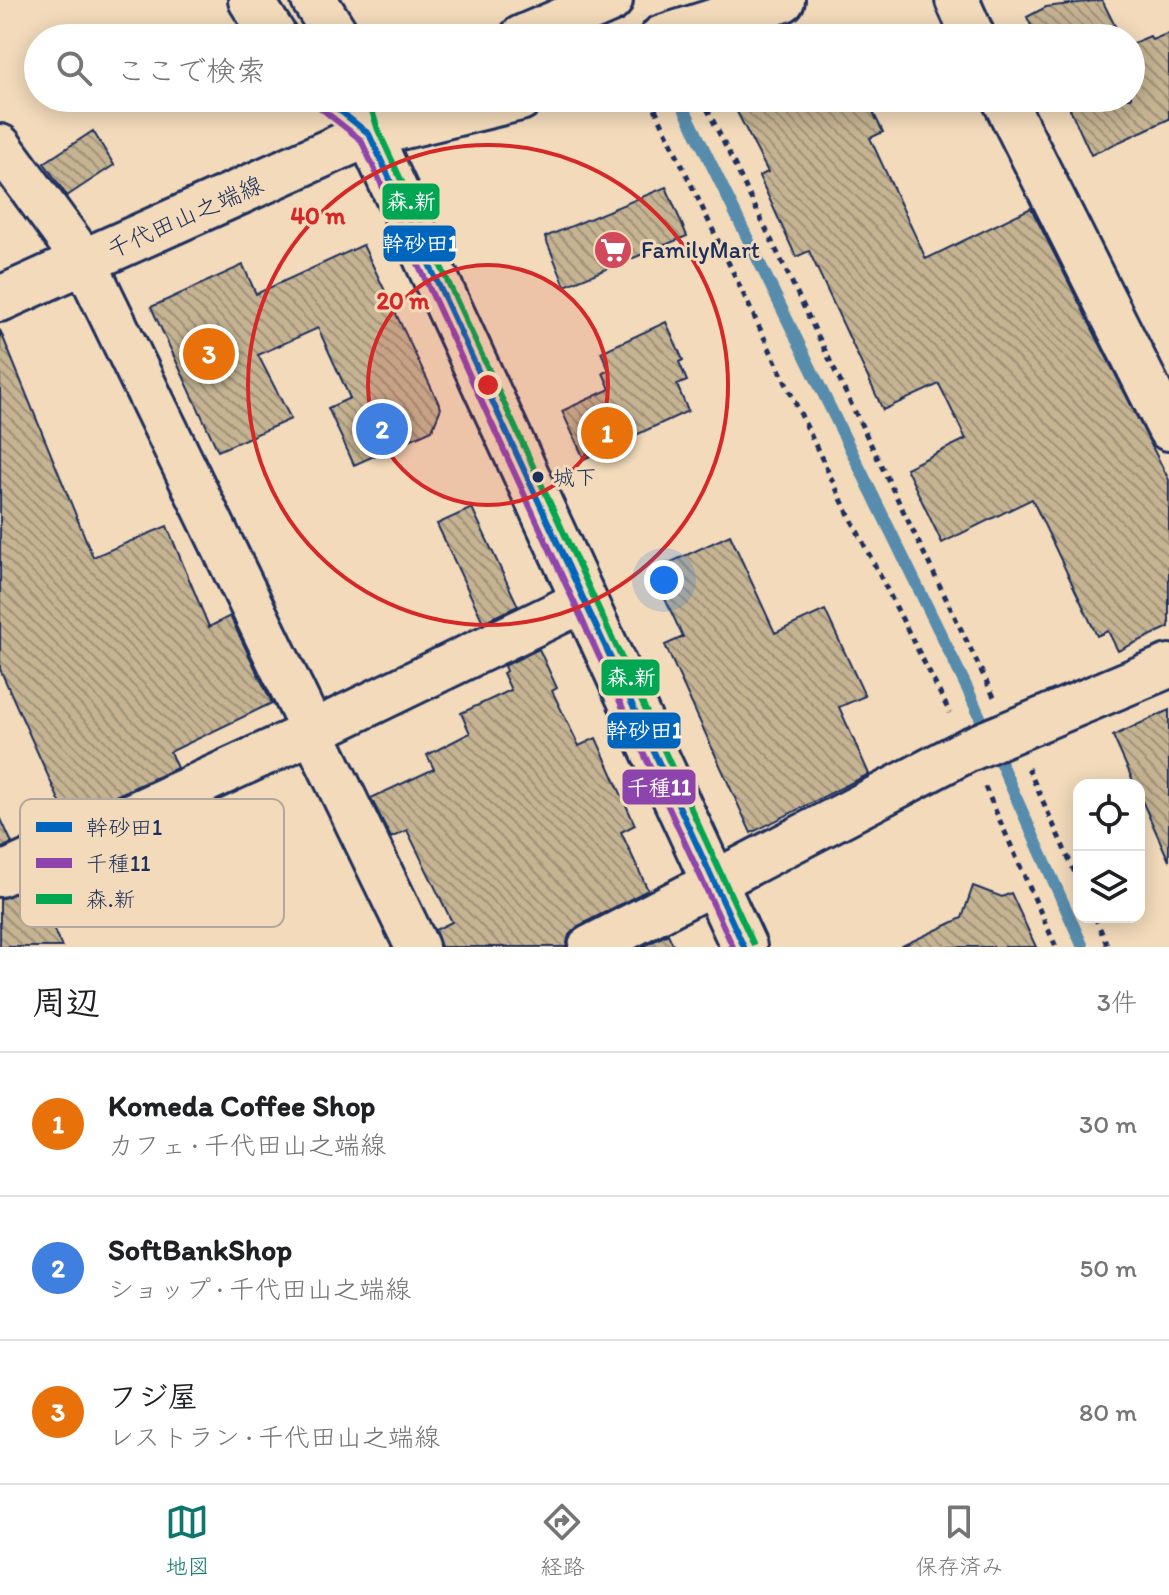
<!DOCTYPE html>
<html lang="ja">
<head>
<meta charset="utf-8">
<style>
	:root { --surface:#fff; --page:#f2f2f2; --text:#202124; --muted:#757577; --line:#e0e0e0; --accent:#0f766e }
	body { margin:0; font-family:Itim,"Klee One",sans-serif; background:var(--page); color:var(--text) }
	.controls { position:absolute; right:24px; bottom:24px; display:grid; overflow:hidden; border-radius:16px; box-shadow:0 4px 20px #0003 }
	.controls button { width:72px; height:72px; display:grid; place-items:center; padding:0; border:0; border-bottom:2px solid var(--line); background:var(--surface); color:var(--text); font:40px sans-serif }
	.you { position:absolute; left:664px; top:580px; width:28px; height:28px; margin:-20px; border:6px solid #fff; border-radius:50%; background:#1a73e8; box-shadow:0 0 0 12px #1a73e833 }
	.badge { display:grid; place-items:center; width:52px; height:52px; border-radius:50%; background:var(--accent); color:#fff; font-size:26px; font-weight:700 }
	.pin { position:absolute; translate:-50% -50%; border:4px solid #fff; box-shadow:0 2px 8px #0006 }
	.list { margin:0; padding:0; list-style:none }
	h2 { display:flex; justify-content:space-between; align-items:center; height:104px; margin:0; padding:0 32px; font-size:34px }
	h2 small { font-size:26px; font-weight:400; color:var(--muted) }
	.list li { display:grid; grid-template-columns:52px 1fr auto; gap:24px; align-items:center; box-sizing:border-box; height:144px; padding:0 32px; border-top:2px solid var(--line) }
	.list b { display:block; font-size:30px; white-space:nowrap }
	.list p { margin:0; font-size:26px; white-space:nowrap; color:var(--muted) }
	.list em { font-size:26px; font-style:normal; color:var(--muted) }
	.icon { flex:none; width:44px; height:44px; fill:none; stroke:currentColor; stroke-width:2; stroke-linecap:round; stroke-linejoin:round }
	.map { position:relative; flex:none; width:1169px; height:947px; overflow:hidden }
	.search { position:absolute; background:var(--surface); box-shadow:0 4px 20px #0003; left:24px; right:24px; top:24px; height:88px; display:flex; align-items:center; gap:20px; box-sizing:border-box; padding:0 28px; border-radius:44px; color:var(--muted); font-size:30px }
	.sheet { height:536px; background:var(--surface) }
	nav { display:flex; justify-content:space-around; align-items:center; box-sizing:border-box; height:112px; border-top:2px solid var(--line); background:var(--surface); font-size:22px; color:var(--muted) }
	nav a { display:grid; justify-items:center; gap:4px }
	nav .on { color:var(--accent) }
	.map>svg:first-child { display:block }
	.lines { fill:none; stroke-linecap:round; stroke-linejoin:round }
	.stream { stroke:#588cad; stroke-width:12 }
	.building { fill:url(#building-back-hatch); stroke:#1b2f5e; stroke-width:2 }
	.street-casing { stroke:#1b2f5e; stroke-width:48 }
	.secondary-casing { stroke:#1b2f5e; stroke-width:50 }
	.path { stroke:#1b2f5e; stroke-width:5; stroke-dasharray:6 6; stroke-linecap:butt }
	.street { stroke:#f2daba; stroke-width:42 }
	.secondary { stroke:#f2daba; stroke-width:44 }
	.bus-1-casing { stroke:#f2daba; stroke-width:12 }
	.bus-2-casing { stroke:#f2daba; stroke-width:12 }
	.bus-3-casing { stroke:#f2daba; stroke-width:12 }
	.bus-1 { stroke:#0065bd; stroke-width:6 }
	.bus-2 { stroke:#8e44ad; stroke-width:6 }
	.bus-3 { stroke:#00a651; stroke-width:6 }
	.ring { fill:none; stroke:#d62828; stroke-width:4 }
	.bus-dot { fill:#1b2f5e; stroke:#f2daba; stroke-width:3 }
	.labels { text-anchor:middle; stroke-width:6; stroke-linejoin:round; paint-order:stroke }
	.bus-label { font-size:22px; fill:#1b2f5e; stroke:#f2daba; text-anchor:start }
	.street-label { font-size:24px; fill:#1b2f5e; stroke:#f2daba }
	.poi-label { font-size:24px; fill:#1b2f5e; stroke:#f2daba; text-anchor:start }
	.key { fill:#f2daba; stroke:#b2a79e; stroke-width:2 }
	.key-label { font-size:22px; fill:#1b2f5e }
	.centre { fill:#d62828; stroke:#f2daba; stroke-width:4 }
	.ring-label { font-size:24px; text-anchor:middle; font-weight:bold; fill:#d62828; stroke:#f2daba; stroke-width:6; stroke-linejoin:round; paint-order:stroke }
	.line-badge { stroke:#f2daba; stroke-width:3 }
	.badge-label { font-size:22px; text-anchor:middle; font-weight:bold; fill:#fff }
</style>
</head>
<body>
<div class="map">
<svg width="1169" height="947" viewBox="0 0 1169 947">
	<defs>
		<pattern id="building-back-hatch" width="6" height="6" patternUnits="userSpaceOnUse" patternTransform="scale(2)"><rect width="6" height="6" fill="#c5b391"/><path d="M-1 5l2 2M0 0l6 6M5-1l2 2" fill="none" stroke="#9f927a"/></pattern>
	</defs>
	<rect width="100%" height="100%" fill="#f2daba"/>
	<filter id="ink" filterUnits="userSpaceOnUse"><feTurbulence type="fractalNoise" baseFrequency=".0125" numOctaves="2"/><feDisplacementMap in="SourceGraphic" scale="16" xChannelSelector="R" yChannelSelector="G"/><feConvolveMatrix kernelMatrix="1 2 1 2 8 2 1 2 1" color-interpolation-filters="sRGB"/></filter>
	<g filter="url(#ink)">
		<g class="lines">
			<path class="stream" d="M679,98l288,590 116,259"/>
		</g>
		<path class="building" d="M1102,0l19,38h-84l-10,-21 19,-10z
			M1169,33v86l-78,36 -26,-57h66v-54l19,-8 2,4z
			M766,98h100l17,34 -13,6 56,121 105,-51 138,272v147l-51,24 -10,-20 -11,5 -65,-137 -90,44 -36,-75 60,-29 -27,-55 -56,26 -74,-159 -13,6 -37,-81 9,-4 -31,-60z
			M93,131l21,34 -47,31 -23,-33z
			M666,187l21,49 -122,50 -20,-49z
			M363,245l78,163 -9,22 -78,35 -26,-57 22,-10 -32,-70 -60,27 33,64 -73,32 -67,-144 92,-42 13,29z
			M666,322l17,38 -4,2 8,19 -10,4 11,26 -104,48 -22,-48 48,-22 -7,-16 6,-3 -8,-18z
			M0,330l93,227 74,-31 42,101 21,-11 42,87 -102,49 7,16 -110,50 -67,-149z
			M472,508l46,98 -35,16 -46,-98z
			M730,535l45,98 50,-23 40,86 -26,11 30,67 -118,59 -86,-188 18,-8 -25,-53 5,-3 -5,-13z
			M539,649l18,39 -5,3 27,55 17,-8 39,87 -14,7 27,58 -70,36 -9,9 -3,12h-125l-6,-17 17,-8 -45,-92 -16,8 -20,-40 63,-29 -7,-14 43,-22 -9,-20 50,-23 -8,-17 3,-2 -2,-5z
			M1169,710v151l-30,-67v-9h-4l-22,-49z
			M0,817l12,26 -12,6z
			M33,886l29,61h-62v-48z
			M973,886l29,11 9,-4 25,54h-136l62,-29z
			M668,934l6,13h-32z"/>
		<g class="lines">
			<g class="street-casing">
				<path id="street" d="M957,0l17,38
					M1003,98l166,331
					M0,146l85,116 332,685
					M0,875l310,-142 273,-132
					M590,947l378,-197 201,-84"/>
			</g>
			<g class="secondary-casing">
				<path id="secondary" d="M251,0l24,38
					M314,0l24,38
					M522,38l88,-38
					M662,38l120,-38
					M357,98l12,36 375,813
					M387,130l133,-32
					M0,299l369,-165 53,-36"/>
			</g>
			<path class="path" d="M650,98l194,407 106,208
				M702,98l292,599
				M1028,768l51,114
				M985,787l71,160
				M1095,917l13,30"/>
			<use href="#street" class="street"/>
			<use href="#secondary" class="secondary"/>
			<g class="bus-1-casing">
				<path id="bus-1" d="M324,98l45,36 375,813"/>
			</g>
			<g class="bus-2-casing">
				<path id="bus-2" d="M318,106l43,34 372,807"/>
			</g>
			<g class="bus-3-casing">
				<path id="bus-3" d="M368,98l10,32 375,813"/>
			</g>
			<use href="#bus-1" class="bus-1"/>
			<use href="#bus-2" class="bus-2"/>
			<use href="#bus-3" class="bus-3"/>
		</g>
	</g>
	<circle cx="488" cy="385" r="120" fill="#d62828" fill-opacity=".12"/>
	<g class="ring">
		<circle cx="488" cy="385" r="120"/>
		<circle cx="488" cy="385" r="240"/>
	</g>
	<defs>
		<g id="supermarket-disc" transform="scale(2)"><circle r="9.5" fill="#d1495b" stroke="#f2daba"/><path d="M-6-5.5h2.5l.6 2H6L4.5 2H-2.5L-4.4-4H-6ZM-1.5 3.2a1.3 1.3 0 1 0 .1 0ZM3 3.2a1.3 1.3 0 1 0 .1 0Z" fill="#fff"/></g>
	</defs>
	<g fill-rule="evenodd">
		<use href="#supermarket-disc" x="613" y="250"/>
	</g>
	<circle class="bus-dot" cx="538" cy="477" r="7"/>
	<g class="labels">
		<g class="bus-label">
			<text x="553" y="485">城下</text>
		</g>
		<g class="street-label">
			<text transform="translate(185 217) rotate(-24)" y="8">千代田山之端線</text>
		</g>
		<g class="poi-label">
			<text x="641" y="258">FamilyMart</text>
		</g>
	</g>
	<rect x="20" y="799" width="264" height="128" rx="12" class="key"/>
	<rect x="36" y="822" width="36" height="10" fill="#0065bd"/>
	<rect x="36" y="858" width="36" height="10" fill="#8e44ad"/>
	<rect x="36" y="894" width="36" height="10" fill="#00a651"/>
	<g class="key-label">
		<text x="86" y="835">幹砂田1</text>
		<text x="86" y="871">千種11</text>
		<text x="86" y="907">森.新</text>
	</g>
	<circle cx="488" cy="385" r="12" class="centre"/>
	<g class="ring-label">
		<text x="318" y="224">40 m</text>
		<text x="403" y="309">20 m</text>
	</g>
	<g class="line-badge">
		<rect x="381" y="182" width="60" height="39" rx="8" fill="#00a651"/>
		<rect x="382" y="224" width="75" height="39" rx="8" fill="#0065bd"/>
		<rect x="600" y="658" width="61" height="39" rx="8" fill="#00a651"/>
		<rect x="606" y="711" width="76" height="39" rx="8" fill="#0065bd"/>
		<rect x="621" y="768" width="76" height="38" rx="8" fill="#8e44ad"/>
	</g>
	<g class="badge-label">
		<text x="411" y="209">森.新</text>
		<text x="420" y="251">幹砂田1</text>
		<text x="631" y="685">森.新</text>
		<text x="644" y="738">幹砂田1</text>
		<text x="659" y="795">千種11</text>
	</g>
</svg>
<div class="controls">
<button><svg class="icon" aria-label="locate" viewBox="0 0 24 24"><circle cx="12" cy="12" r="6"/><path d="M12 2v4M12 18v4M2 12h4M18 12h4"/></svg></button>
<button><svg class="icon" aria-label="layers" viewBox="0 0 24 24"><path d="M12 4l9 5-9 5-9-5zM3 14l9 5 9-5"/></svg></button>
</div>
<div class="you"></div>
<div class="pin badge" style="left:607px;top:433px;background:#e8710a">1</div>
<div class="pin badge" style="left:382px;top:429px;background:#3f7fe0">2</div>
<div class="pin badge" style="left:209px;top:354px;background:#e8710a">3</div>
<div class="search"><svg class="icon" aria-label="search" viewBox="0 0 24 24"><circle cx="10" cy="10" r="6"/><path d="M15 15l6 6"/></svg>ここで検索</div>
</div>
<section class="sheet">
<h2>周辺<small>3件</small></h2>
<ul class="list">
<li><span class="badge" style="background:#e8710a">1</span><div><b>Komeda Coffee Shop</b><p>カフェ · 千代田山之端線</p></div><em>30 m</em></li>
<li><span class="badge" style="background:#3f7fe0">2</span><div><b>SoftBankShop</b><p>ショップ · 千代田山之端線</p></div><em>50 m</em></li>
<li><span class="badge" style="background:#e8710a">3</span><div><b>フジ屋</b><p>レストラン · 千代田山之端線</p></div><em>80 m</em></li>
</ul>
</section>
<nav>
<a class="on"><svg class="icon" aria-label="map" viewBox="0 0 24 24"><path d="M3 6l6-2 6 2 6-2v14l-6 2-6-2-6 2zM9 4v14M15 6v14"/></svg>地図</a>
<a><svg class="icon" aria-label="directions" viewBox="0 0 24 24"><path d="M12 3l9 9-9 9-9-9zM9 14v-3h6M13 9l2 2-2 2"/></svg>経路</a>
<a><svg class="icon" aria-label="saved" viewBox="0 0 24 24"><path d="M7 4h10v16l-5-4-5 4z"/></svg>保存済み</a>
</nav>
</body>
</html>
